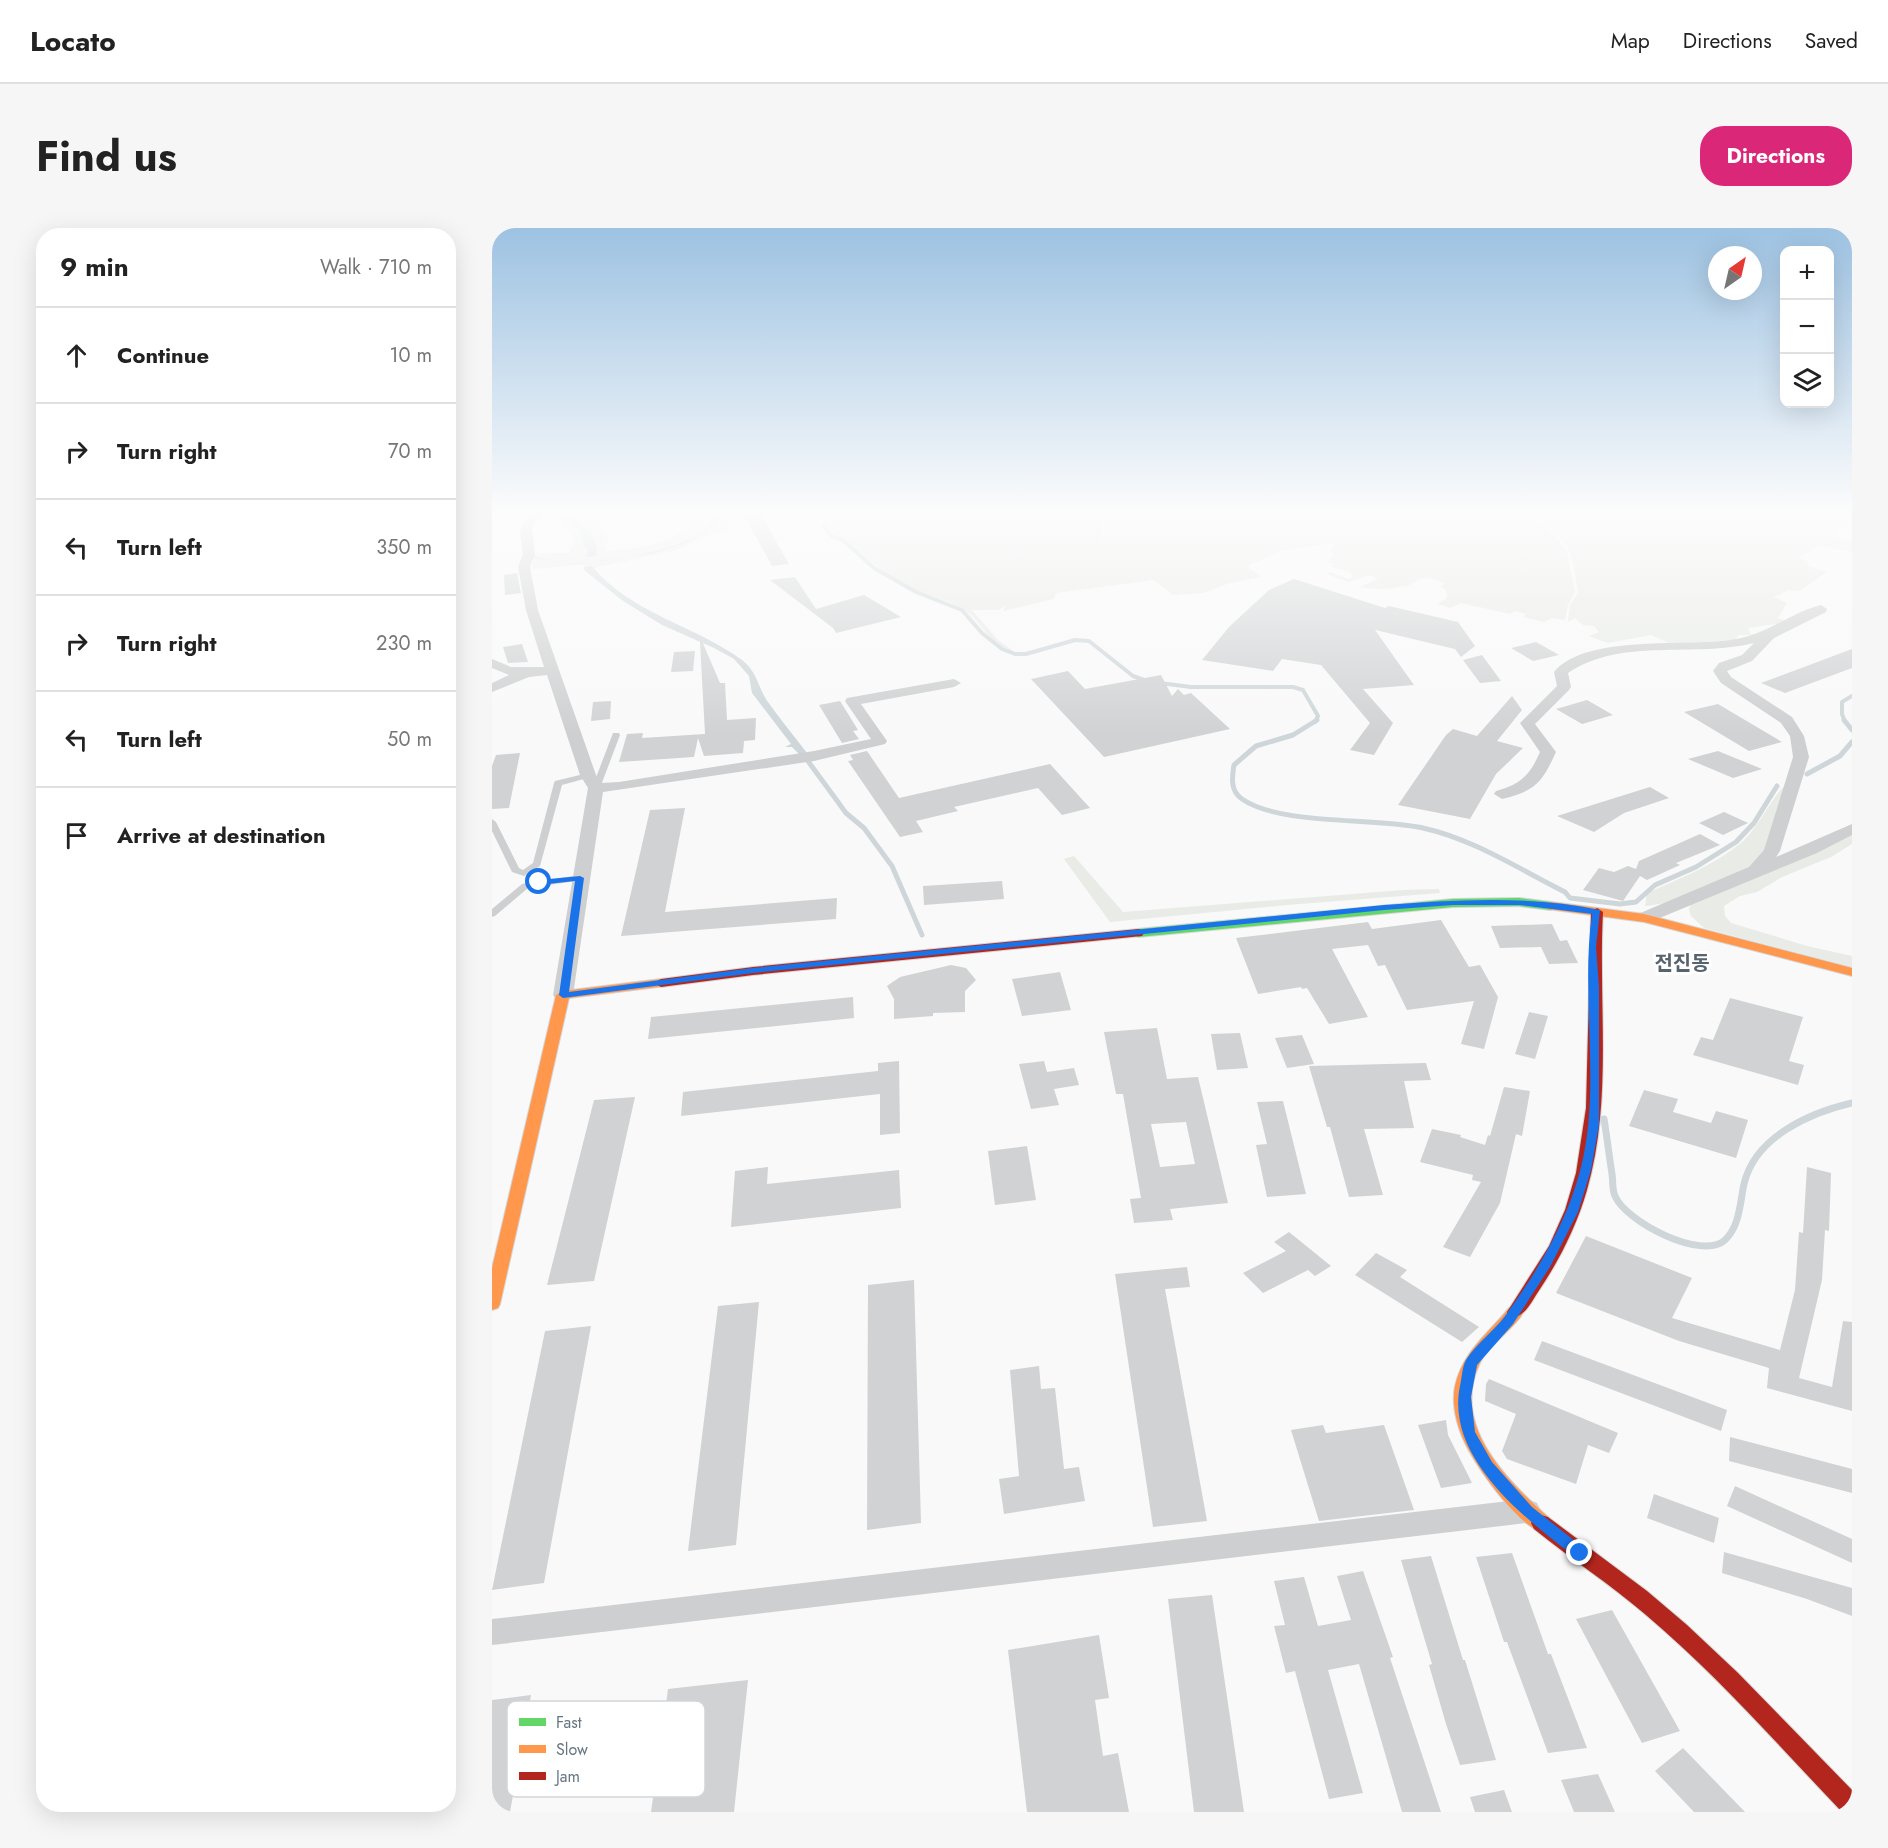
<!DOCTYPE html>
<html lang="en">
<head>
<meta charset="utf-8">
<style>
	:root { --surface:#fff; --page:#f6f6f6; --text:#222; --muted:#767676; --line:#e0e0e0; --accent:#db2777 }
	body { margin:0; font-family:Jost,"Noto Sans KR",sans-serif; background:var(--page); color:var(--text) }
	.controls { position:absolute; right:18px; top:18px; display:grid; overflow:hidden; border-radius:12px; box-shadow:0 6px 24px #0002 }
	.controls button { width:54px; height:54px; display:grid; place-items:center; padding:0; border:0; border-bottom:2px solid var(--line); background:var(--surface); color:var(--text); font:30px sans-serif }
	.compass { position:absolute; left:1216px; top:18px; width:54px; height:54px; border-radius:50%; background:var(--surface); box-shadow:0 6px 24px #0002; rotate:34deg }
	.stop { position:absolute; width:18px; height:18px; margin:-14px; border:4px solid #1a73e8; border-radius:50%; background:#fff }
	.stop.end { background:#1a73e8; border-color:#fff; box-shadow:0 2px 6px #0008 }
	.list { margin:0; padding:0; list-style:none }
	h2 { display:flex; justify-content:space-between; align-items:center; height:78px; margin:0; padding:0 24px; font-size:26px }
	h2 small { font-size:20px; font-weight:400; color:var(--muted) }
	.list li { display:grid; grid-template-columns:39px 1fr auto; gap:18px; align-items:center; box-sizing:border-box; height:96px; padding:0 24px; border-top:2px solid var(--line) }
	.list b { display:block; font-size:22px; white-space:nowrap }
	.list em { font-size:20px; font-style:normal; color:var(--muted) }
	.icon { flex:none; width:33px; height:33px; fill:none; stroke:currentColor; stroke-width:2; stroke-linecap:round; stroke-linejoin:round }
	.map { position:relative; flex:none; width:1360px; height:1584px; overflow:hidden; border-radius:24px }
	header { display:flex; align-items:center; gap:36px; box-sizing:border-box; height:84px; padding:0 30px; background:var(--surface); border-bottom:2px solid var(--line) }
	header strong { font-size:28px }
	nav { display:flex; gap:33px; margin-inline-start:auto; font-size:21px }
	.intro { display:flex; align-items:center; justify-content:space-between; box-sizing:border-box; height:144px; padding:0 36px }
	h1 { margin:0; font-size:42px }
	.button { padding:15px 27px; border-radius:24px; background:var(--accent); color:#fff; font-size:21px; font-weight:700 }
	main { display:flex; gap:36px; padding:0 36px }
	aside { flex:1; background:var(--surface); border-radius:24px; box-shadow:0 6px 24px #0002 }
	.map>svg:first-child { display:block }
	.green { fill:#e8ebe6 }
	.water { fill:#ced6d9 }
	.lines { fill:none; stroke-linecap:round; stroke-linejoin:round }
	.stream-far2 { stroke:#ced6d9; stroke-width:4 }
	.stream-far1 { stroke:#ced6d9; stroke-width:5 }
	.stream { stroke:#ced6d9; stroke-width:7 }
	.building { fill:#d0d2d3; fill-rule:evenodd }
	.fast-casing { stroke:#d5d6d7; stroke-width:2 }
	.slow-casing { stroke:#d5d6d7; stroke-width:2 }
	.jam-casing { stroke:#d5d6d7; stroke-width:2 }
	.lane { fill:#cecfd0; fill-rule:evenodd }
	.street { fill:#cecfd0; fill-rule:evenodd }
	.fast { fill:#63d668; fill-rule:evenodd }
	.slow { fill:#ff974d; fill-rule:evenodd }
	.jam { fill:#b3261e; fill-rule:evenodd }
	.route { fill:#1a73e8 }
	.labels { text-anchor:middle; stroke-width:6; stroke-linejoin:round; paint-order:stroke }
	.quarter-label { font-size:20px; font-weight:bold; fill:#57646e; stroke:#fff }
	.key { fill:#fff; stroke:#d1d6da; stroke-width:1.5 }
	.key-label { font-size:16px; fill:#657683 }
</style>
</head>
<body>
<header>
<strong>Locato</strong>
<nav><a>Map</a><a>Directions</a><a>Saved</a></nav>
</header>
<div class="intro"><h1>Find us</h1><a class="button">Directions</a></div>
<main>
<aside>
<h2>9 min<small>Walk · 710 m</small></h2>
<ul class="list">
<li><svg class="icon" aria-label="ahead" viewBox="0 0 24 24"><path d="M12 20V5M6 11l6-6 6 6"/></svg><div><b>Continue</b></div><em>10 m</em></li>
<li><svg class="icon" aria-label="right" viewBox="0 0 24 24"><path d="M7 20v-9h11M14 6l5 5-5 5"/></svg><div><b>Turn right</b></div><em>70 m</em></li>
<li><svg class="icon" aria-label="left" viewBox="0 0 24 24"><path d="M17 20v-9H6M10 6l-5 5 5 5"/></svg><div><b>Turn left</b></div><em>350 m</em></li>
<li><svg class="icon" aria-label="right" viewBox="0 0 24 24"><path d="M7 20v-9h11M14 6l5 5-5 5"/></svg><div><b>Turn right</b></div><em>230 m</em></li>
<li><svg class="icon" aria-label="left" viewBox="0 0 24 24"><path d="M17 20v-9H6M10 6l-5 5 5 5"/></svg><div><b>Turn left</b></div><em>50 m</em></li>
<li><svg class="icon" aria-label="arrive" viewBox="0 0 24 24"><path d="M6 21V4h12l-3 4 3 4H6"/></svg><div><b>Arrive at destination</b></div></li>
</ul>
</aside>
<div class="map">
<svg width="1360" height="1584" viewBox="0 0 1360 1584">
	<rect width="100%" height="100%" fill="#f9f9f9"/>
	<path class="green" d="M52,285h9l27,17 4,15 4,5 -2,6 10,-10 -14,-22 -24,-11h23l14,8 30,-8h22l-50,13 13,10 -5,10 1,5c28,-2 61,-7 84,-24l1,-4 -4,-10h22l4,6c-7,29 -112,44 -138,44 -14,0 -28,-3 -42,-7l-1,-2 7,1 -4,-2h34l5,-12 -2,-8 -11,-9 -21,-9z
		M222,285c9,0 17,6 16,17l-21,5 -35,16 -81,17 -12,-3 -49,4 1,-11 42,6 76,-10 38,-12 26,-17 1,-9z
		M336,285h273l2,24 -5,12 7,-12 -2,-24h426l27,23 11,16 8,40 -7,13 -3,15 -14,-2 -7,4 -21,-5 3,-3 -11,-3 -5,3 -49,-11 -11,5 -12,-4 9,-6 -1,-8 -5,-3 4,-4c-6,-2 -14,-5 -20,-5 -6,0 -12,6 -18,8 -15,2 -31,5 -47,1l18,-8 -8,-4 -21,7 -23,-8 4,-2 19,7 4,-2 -3,-5 -19,-5 2,-3 -5,-2 6,-8 -3,-3 3,-8 -52,8 -33,14v3l13,9 -32,6 -27,10 -30,2 -19,-15 -98,13 -2,6 -51,12 3,-6 -7,5h-27l26,30 18,13c-31,-11 -31,-29 -53,-44 -14,-9 -32,-12 -47,-19 -26,-12 -46,-29 -68,-47 -9,-7 -17,-10 -25,-20z
		M1040,285h320v9l-23,11 13,6 10,1v12l-33,-7 -21,13 11,4 -1,4 19,6 -28,19 -10,-1 -15,7 13,6 -9,15 13,4 -43,6 3,7h-13l-3,5 -64,4 -20,-9 -43,8 -19,-7 10,-4 -5,-6 -11,-1 -8,-7 -7,4 2,-17 8,-12 -5,-31 -6,-16 -8,-10z
		M1296,556l-21,64 -17,22 -83,33 -22,3 2,-13c32,-14 68,-28 95,-51 16,-13 34,-53 46,-58z
		M1360,606v10l-21,13 -49,20 -25,15 -17,4 -16,10 1,10 6,7 76,23 45,10v11l-148,-39 -13,-12 -2,-7 2,-4z
		M582,628l49,56 280,-22 36,-1 1,4 -153,12 -177,17 -46,-63z"/>
	<path class="water" d="M61,285c19,0 49,22 43,43l-10,1 2,-7 -4,-4 -4,-16z
		M217,285l7,3 -1,9 -26,17 -38,12 -76,10 -42,-6v-2c14,4 28,7 42,7 26,0 132,-15 138,-44z
		M100,338c38,47 104,60 150,94 15,11 16,28 26,42 12,17 26,34 39,51l-8,1 -7,-7h-7l6,-3 -39,-51 -3,-17 -15,-17 -20,-11 -52,-23 -39,-24 -39,-31v-3z"/>
	<g class="lines">
		<path class="stream-far2" d="M331,298l9,10 12,5 30,27 42,24 46,18 20,23 20,16 13,5h11l49,-14 14,1 44,35 14,5
			M668,455l31,4h102l10,3 15,26 -3,6
			M1353,494l-3,-8v-12l10,-6"/>
		<path class="stream-far1" d="M825,492l-24,15 -37,11 -22,19c-2,12 -4,26 8,34 39,27 132,18 181,29 50,11 96,41 142,64l5,6 50,6 16,-2 19,-17 41,-18 40,-25 18,-19 23,-37
			M1352,492l8,10
			M313,529l41,56 18,15 28,38 30,69
			M1315,546l33,-18 12,-14"/>
		<path class="stream" d="M1112,891c3,18 5,36 8,55 1,6 0,16 3,22 11,26 87,65 110,44 15,-14 15,-38 19,-56 11,-47 65,-71 108,-81"/>
	</g>
	<path class="building" d="M256,285h12l29,51 -17,2 -28,-51z
		M25,345l4,20 -16,2 -1,-20z
		M303,349l21,32 48,-14 37,22 -65,16 -3,-5 -63,-48z
		M802,351l91,29 4,-2 69,16 17,24 -14,11 -6,-8 -80,-19 39,55 -51,4 30,34 -19,32 -24,-5 20,-27 -49,-58 -39,-6 -9,12 -71,-11 27,-33 40,-37z
		M210,413l18,42h5l2,37 29,-2 -1,22 -11,1 -1,12 -39,3 -6,-18 -4,19 -75,5 8,-28 16,-1 -1,5 63,-4 -5,-92z
		M1044,414l23,13 -26,6 -22,-13z
		M30,416l6,18 -20,1 -5,-16z
		M1360,421v19l-67,25 -24,-10z
		M203,423l-2,20 -22,1 3,-20z
		M990,427l19,26 -21,2 -17,-23z
		M576,443l17,18 76,-14 11,21 6,-7 6,6 7,-2 39,36 -126,28 -73,-78z
		M1020,468l10,14 -25,31 26,7 -27,26 -26,45 -72,-14 48,-70 7,-6 24,7z
		M1095,472l26,15 -31,9 -26,-15z
		M119,473l-1,18 -19,2 2,-19z
		M348,473l18,29 -5,1 6,8 -17,4 -23,-38z
		M1226,476l64,38 -33,9 -65,-39z
		M375,523l32,47 151,-34 40,44 -28,7 -24,-27 -84,19 4,4 -42,10 7,11 -23,5 -52,-76 5,-1 -3,-5z
		M1226,523l44,18 -29,9 -45,-19z
		M28,525l-11,55 -17,1v-43l4,-11z
		M1158,559l19,11 -45,15 -30,19 -37,-16z
		M193,580l-20,104 172,-14 -1,21 -215,17 29,-126z
		M1232,584l24,11 -25,12 -24,-12z
		M1208,606l20,11 -44,18 4,2 -33,15 -7,-4 -17,25 -40,-11 16,-22 15,4 14,-6 8,3 3,-8z
		M510,653l2,18 -80,6 -1,-19z
		M949,692l28,47 11,-2 18,32 -14,52 -23,-5 13,-43 -67,9 -22,-45 -7,1 -10,-21 -36,4 36,68 -39,7 -22,-36 -5,1 -1,-2 -43,7 -22,-56 132,-16 4,7z
		M1060,696l8,17 7,-1 11,23 -29,1 -8,-17 -41,1 -9,-22z
		M459,737l15,3 10,12 -11,11v21l-32,1v3l-39,3v-20l-7,-13 13,-9z
		M568,744l11,38 -49,6 -10,-37z
		M361,769l1,21 -206,21 3,-22z
		M1238,770l73,19 -14,44 15,4 -6,20 -105,-30 8,-18 12,3z
		M1037,784l19,4 -13,43 -20,-5z
		M665,800l10,51 31,-2 30,126 -58,6 3,11 -39,3 -4,-24 11,-1 -18,-104h-7l-12,-62zM694,894l9,42 -35,3 -9,-43z
		M748,805l8,35 -31,2 -6,-36z
		M810,807l12,29 -27,4 -12,-30z
		M407,833l1,72 -20,2v-41l-199,22 2,-24 195,-21v-8z
		M552,833l3,11 27,-4 5,17 -25,4 5,16 -28,4 -12,-45z
		M934,835l5,17 -27,1 10,47 -50,1 19,66 -34,2 -19,-70h-3l-18,-61z
		M1012,859l26,4 -8,45 -6,-2 -16,69 -30,54 -27,-10 38,-65 -9,-2 1,-5 -53,-13 12,-33 29,6 -1,2 25,8 3,-10 2,1z
		M1152,862l34,9 -5,13 38,11 5,-12 32,9 -12,38 -107,-32z
		M143,869l-41,184 -47,4 47,-185z
		M791,873l23,93 -39,3 -11,-52 11,-1 -10,-42z
		M535,918l9,54 -41,5 -7,-54z
		M276,939l-1,17 132,-14 2,38 -170,19 4,-56z
		M1315,939l24,6 -2,58 -4,-1 -3,50 -23,98 33,9 11,-66 9,1v89l-85,-23 2,-20 -90,-27 -123,-48 30,-57 106,42 -20,40 108,32 15,-60 4,-58 4,1z
		M797,1004l42,34 -16,10 -7,-6 -45,23 -20,-20 43,-22 -12,-9z
		M884,1025l31,17 -7,7 79,50 -17,15 -107,-67z
		M695,1039l3,20 -25,2 42,232 -54,6 -38,-253z
		M422,1052l7,243 -54,7 1,-245z
		M267,1074l-23,243 -48,6 30,-245z
		M99,1098l-47,257 -52,7 53,-259z
		M1050,1113l185,69 -6,21 -187,-71z
		M547,1138l2,23 14,-1 9,81 15,-2 6,34 -81,13 -5,-35 20,-3 -9,-106z
		M997,1151l129,54 -9,20 -21,-8 -12,39 -69,-25 -5,-8 14,-37 -31,-13 1,-17z
		M954,1192l2,15 24,48 -31,5 -23,-63z
		M831,1197l3,8 58,-8 30,85 -95,11 -28,-91z
		M1238,1209l122,32v24l-123,-32z
		M1243,1258l117,53v24l-125,-57z
		M1162,1266l65,24 -5,25 -67,-25z
		M1232,1324l128,36v28l-45,-17 -85,-26z
		M1020,1325l36,101h3l36,94 -39,5 -41,-111h-3l-28,-85z
		M939,1328l32,104h2l31,100 -36,5 -14,-41 -17,-59 3,-1 -31,-104z
		M871,1343l30,86 -3,1 51,154h-39l-43,-148 -31,6 35,123 -34,6 -34,-128 -9,2 -12,-47 11,-1 -11,-44 30,-4 14,49 33,-6 -14,-44z
		M720,1367l32,217h-50l-26,-213z
		M1120,1382l68,121 -38,12 -66,-124z
		M607,1407l10,63 -14,2 8,56 15,-3 11,59h-102l-19,-162z
		M256,1452l-14,132h-83l17,-123z
		M39,1467l-21,117h-18v-112z
		M1191,1520l62,64h-51l-39,-41z
		M1106,1546l17,38h-41l-13,-32z
		M1012,1562l8,22h-37l-5,-15z"/>
	<g class="lines">
		<g class="fast-casing">
			<path id="fast" d="M1027,670l32,4 6,4 -6,4 -32,-4 -66,1 -315,30 -6,-4 6,-4 315,-30z"/>
		</g>
		<g class="slow-casing">
			<path id="slow" d="M1059,674l93,12 208,54v8l-208,-54 -97,-13 -2,-3 2,-3z
				M169,751l5,1 2,3 -2,3 -97,12 -69,306 -2,4 -6,2v-42l64,-273 7,-4z
				M1023,1078l6,2 2,4 -2,4c-12,17 -34,30 -42,49 -28,61 28,115 69,152l3,6 -3,6c-5,2 -8,3 -13,0 -25,-14 -66,-71 -75,-98 -5,-14 -8,-31 -5,-45 8,-35 33,-52 54,-78z"/>
		</g>
		<g class="jam-casing">
			<path id="jam" d="M1105,680l6,4c-5,92 10,188 -16,278 -10,35 -27,69 -47,99 -8,11 -16,32 -31,27l-2,-4 42,-66 16,-36 11,-37 10,-65 5,-196z
				M646,701l4,1 2,3 -2,3 -389,39 -92,12 -7,-4 7,-4 92,-12z
				M1049,1287l7,2 99,74 40,34 51,48 114,117v22h-10c-64,-67 -125,-137 -196,-197 -36,-31 -75,-56 -112,-86l-3,-6 3,-6z"/>
		</g>
		<path class="lane" d="M121,505h6l1,2 -20,53 -1,2h-6l-1,-2z
			M96,545l4,2 -1,2 -29,8 -22,81 -16,10 -12,-4 -20,-41v-12l4,3 23,46 4,2 10,-7 21,-80 1,-2z
			M88,647l5,3 -2,2 -55,8 -33,28 -3,1v-8l30,-25z"/>
		<path class="street" d="M41,285h14l-12,9 -3,8 3,24 -5,13 8,43 58,165 5,8 18,-1 195,-31 57,-12 -26,-38 2,-3 107,-19 7,4 -7,4 -93,17 26,37 -2,3 -71,17 -211,31 -30,203 -3,4h-14l-3,-4 35,-207 -8,-13 -33,-100 -18,2 -37,15v-9l17,-8 -17,-7v-9l19,8h33l-18,-57 -8,-43 5,-13 -3,-24 6,-12z
			M1329,377l6,4 -1,3 -52,26 -22,23 -25,10 4,6 61,40 12,19 5,21 -29,94 -4,6 76,-33v11l-35,18 -167,69h-12l-3,-4 3,-4 111,-47 15,-17 29,-93 -3,-21 -9,-13 -60,-40 -8,-12 6,-8 23,-8 12,-12c-60,15 -133,-6 -186,30l3,14 -2,3 -34,34 21,28c-14,31 -21,39 -54,47l-8,-5 2,-3c25,-7 34,-16 44,-39l-20,-29 37,-37 -3,-14c32,-39 135,-24 182,-33 33,-6 56,-27 85,-34z
			M1035,1271l10,4 4,8 -4,8 -10,4 -1035,122v-26z"/>
		<use href="#fast" class="fast"/>
		<use href="#slow" class="slow"/>
		<use href="#jam" class="jam"/>
	</g>
	<linearGradient id="sky" x2="0" y2="1"><stop stop-color="#9dc2e2"/><stop offset="0.56" stop-color="#fcfcfc"/><stop offset="1" stop-color="#fcfcfc" stop-opacity="0"/></linearGradient>
	<rect width="1360" height="507" fill="url(#sky)"/>
	<path class="route" d="M88,648l4,2 -15,114 184,-24 631,-63c72,-5 145,-10 216,5l-4,37 3,40v138l-8,45 -13,42 -28,55 -37,57 -36,41 -6,32 4,35 17,30 40,45 53,42 2,4 -2,4 -5,2 -5,-2c-49,-38 -130,-99 -115,-171 2,-8 2,-19 6,-26 11,-17 28,-29 39,-44 32,-44 61,-92 75,-145 22,-81 0,-174 12,-257l-73,-9h-66l-69,5 -631,63 -190,25 -4,-3 16,-114 -36,4 -5,-3 5,-2z"/>
	<g class="labels">
		<g class="quarter-label">
			<text x="1190" y="742">전진동</text>
		</g>
	</g>
	<rect x="15" y="1473" width="198" height="96" rx="9" class="key"/>
	<rect x="27" y="1490" width="27" height="8" fill="#63d668"/>
	<rect x="27" y="1517" width="27" height="8" fill="#ff974d"/>
	<rect x="27" y="1544" width="27" height="8" fill="#b3261e"/>
	<g class="key-label">
		<text x="64" y="1500">Fast</text>
		<text x="64" y="1527">Slow</text>
		<text x="64" y="1554">Jam</text>
	</g>
</svg>
<div class="controls">
<button>+</button>
<button>−</button>
<button><svg class="icon" aria-label="layers" viewBox="0 0 24 24"><path d="M12 4l9 5-9 5-9-5zM3 14l9 5 9-5"/></svg></button>
</div>
<svg class="compass" viewBox="-18 -18 36 36"><path d="M0-13l5 13h-10z" fill="#e53935"/><path d="M0 13l5-13h-10z" fill="#767676"/></svg>
<div class="stop" style="left:47px;top:654px"></div>
<div class="stop end" style="left:1088px;top:1325px"></div>
</div>
</main>
</body>
</html>
